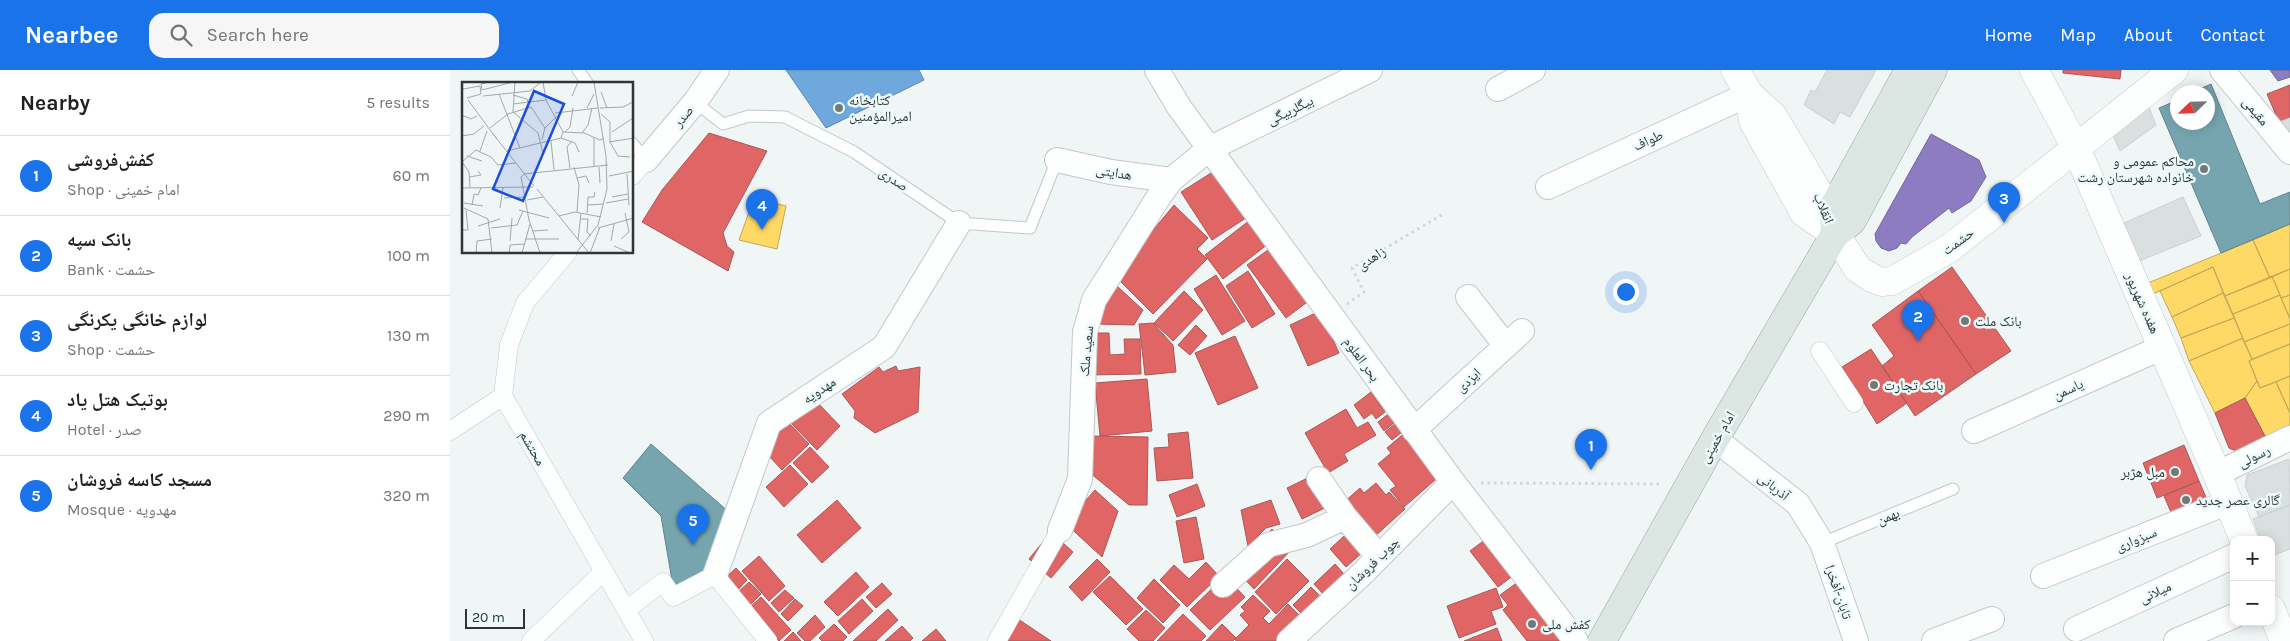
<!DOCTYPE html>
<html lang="en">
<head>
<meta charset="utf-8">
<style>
	:root { --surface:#fff; --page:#f6f6f6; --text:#202124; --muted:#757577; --line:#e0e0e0; --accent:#1a73e8 }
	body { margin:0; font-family:Karla,"Noto Naskh Arabic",sans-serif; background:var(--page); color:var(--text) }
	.controls { position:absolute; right:15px; bottom:15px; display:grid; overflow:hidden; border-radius:10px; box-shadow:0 2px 12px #0003 }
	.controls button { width:45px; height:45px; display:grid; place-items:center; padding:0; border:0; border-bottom:1px solid var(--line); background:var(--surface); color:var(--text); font:25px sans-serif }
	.compass { position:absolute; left:1720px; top:15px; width:45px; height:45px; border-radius:50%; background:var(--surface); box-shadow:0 2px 12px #0003; rotate:247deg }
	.scale { position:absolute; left:15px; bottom:12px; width:60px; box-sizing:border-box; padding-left:5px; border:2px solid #303535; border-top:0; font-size:14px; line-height:18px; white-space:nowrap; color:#303535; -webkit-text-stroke:4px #ecfafa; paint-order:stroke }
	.you { position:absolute; left:1175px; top:221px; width:18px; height:18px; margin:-12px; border:4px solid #fff; border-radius:50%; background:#1a73e8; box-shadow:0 0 0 8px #1a73e833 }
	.badge { display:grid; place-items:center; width:32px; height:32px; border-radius:50%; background:var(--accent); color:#fff; font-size:16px; font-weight:700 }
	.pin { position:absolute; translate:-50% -41px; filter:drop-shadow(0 1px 2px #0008) }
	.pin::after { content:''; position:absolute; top:26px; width:18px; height:15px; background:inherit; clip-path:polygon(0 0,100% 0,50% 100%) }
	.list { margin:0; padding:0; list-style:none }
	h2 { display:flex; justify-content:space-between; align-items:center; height:65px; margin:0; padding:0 20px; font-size:21px }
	h2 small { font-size:16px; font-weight:400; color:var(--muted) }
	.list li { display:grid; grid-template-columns:32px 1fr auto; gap:15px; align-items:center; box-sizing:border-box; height:80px; padding:0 20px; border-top:1px solid var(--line) }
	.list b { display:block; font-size:19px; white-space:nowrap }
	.list p { margin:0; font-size:16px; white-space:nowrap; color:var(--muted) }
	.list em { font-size:16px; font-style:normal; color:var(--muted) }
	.icon { flex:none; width:28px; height:28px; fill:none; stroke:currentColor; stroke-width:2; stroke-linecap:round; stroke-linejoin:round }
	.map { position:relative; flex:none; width:1840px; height:571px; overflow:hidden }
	header { display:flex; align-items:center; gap:30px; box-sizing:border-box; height:70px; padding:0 25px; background:var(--accent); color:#fff }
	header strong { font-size:24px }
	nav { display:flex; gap:28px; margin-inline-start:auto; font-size:18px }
	.search { width:350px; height:45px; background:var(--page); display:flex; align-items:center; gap:12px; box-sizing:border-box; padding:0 18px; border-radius:15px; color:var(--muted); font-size:19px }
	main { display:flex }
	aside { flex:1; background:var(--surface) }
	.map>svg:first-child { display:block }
	.homes { fill:#ffd966; stroke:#c1a857 }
	.shops { fill:#e06666; stroke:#ab5757 }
	.offices { fill:#8e7cc3; stroke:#726798 }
	.schools { fill:#6fa8dc; stroke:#5c86aa }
	.public { fill:#76a5af; stroke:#61838a }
	.building { fill:#dadfdf; stroke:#cbd0d1 }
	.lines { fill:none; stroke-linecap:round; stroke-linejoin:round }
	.service-casing { stroke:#c3c8c8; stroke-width:13 }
	.pedestrian-casing { stroke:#c3c8c8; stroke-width:19 }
	.minor-casing { stroke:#c3c8c8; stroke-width:26 }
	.secondary-casing { stroke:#c3c8c8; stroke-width:29 }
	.primary-casing { stroke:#98aba7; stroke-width:29 }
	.path { stroke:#d3d6d6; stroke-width:3; stroke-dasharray:2.5 4; stroke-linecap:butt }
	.service { stroke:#fdfefe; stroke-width:11 }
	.pedestrian { stroke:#fdfefe; stroke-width:18 }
	.minor { stroke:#fdfefe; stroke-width:24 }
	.secondary { stroke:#fdfefe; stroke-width:28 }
	.primary { stroke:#dce6e3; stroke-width:28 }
	.poi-dot { fill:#737979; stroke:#ecfafa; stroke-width:2 }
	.labels { text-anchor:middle; stroke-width:5; stroke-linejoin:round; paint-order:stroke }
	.poi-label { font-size:14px; fill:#303535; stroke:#ecfafa; text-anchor:start }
	.street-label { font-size:14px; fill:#303535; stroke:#ecfafa }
	.inset-road { fill:none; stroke:#a3a9a9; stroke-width:1 }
	.view { fill:#1d4ed8; fill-opacity:0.15; stroke:#1d4ed8; stroke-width:2.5 }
	.inset-edge { fill:none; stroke:#303535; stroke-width:2.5 }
</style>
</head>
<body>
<header>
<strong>Nearbee</strong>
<div class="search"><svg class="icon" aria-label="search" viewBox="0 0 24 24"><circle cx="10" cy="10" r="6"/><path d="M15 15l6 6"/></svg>Search here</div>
<nav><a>Home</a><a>Map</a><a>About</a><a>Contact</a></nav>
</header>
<main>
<aside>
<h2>Nearby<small>5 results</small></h2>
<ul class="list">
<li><span class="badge">1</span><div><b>کفش‌فروشی</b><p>Shop · امام خمینی</p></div><em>60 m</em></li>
<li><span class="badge">2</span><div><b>بانک سپه</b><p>Bank · حشمت</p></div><em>100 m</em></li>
<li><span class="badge">3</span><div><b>لوازم خانگی یکرنگی</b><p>Shop · حشمت</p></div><em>130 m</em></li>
<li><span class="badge">4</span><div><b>بوتیک هتل یاد</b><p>Hotel · صدر</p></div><em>290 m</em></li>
<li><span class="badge">5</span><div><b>مسجد کاسه فروشان</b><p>Mosque · مهدویه</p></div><em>320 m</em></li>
</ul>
</aside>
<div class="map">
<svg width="1840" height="571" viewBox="0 0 1840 571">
	<rect width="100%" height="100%" fill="#f0f6f6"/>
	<path class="homes" d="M304,128l32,8 -9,43 -38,-9z
		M1840,154v45l-20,9 -17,-38z
		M1803,170l17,38 -45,18 -12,-29 -60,27 -5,-11z
		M1763,197l10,26 -51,24 -12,-26z
		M1840,199v26l-9,3 -9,-22z
		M1822,206l8,19 -47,19 -8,-18z
		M1773,223l11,25 -53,20 -9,-21z
		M1830,225l10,24v5l-46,18 -11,-28z
		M1840,225v24l-9,-21z
		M1784,248l9,20 -54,23 -8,-23z
		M1840,254v20l-38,15 -8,-17z
		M1793,268l9,21 -3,2 8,20 -12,17 -30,15 -26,-52z
		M1840,274v32l-30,12 -11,-27z
		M1840,306v37l-14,-31z
		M1807,311l3,7 16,-6 14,31v16l-23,11 -22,-42z"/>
	<path class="shops" d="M1613,0h58l-1,9 -57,-6z
		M1840,15v33l-11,4 -12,-28z
		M259,63l58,18 -44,82 4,13 7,6 -6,19 -86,-49 20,-32z
		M769,98l30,48 -37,24 -31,-48z
		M724,135l34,33 -11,11 10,10 -54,55 -38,-38z
		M800,150l18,24 -45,35 -18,-24z
		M825,175l39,52 -28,21 -39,-53z
		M1502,197l59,84 -35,23 -58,-83z
		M798,201l27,43 -23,14 -26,-42z
		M766,205l29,46 -23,14 -28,-46z
		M667,216l26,24 -9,15 -38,-1 15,-37z
		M734,221l19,19 -30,31 -19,-18z
		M1468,221l58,83 -61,42 -33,-50 12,-10 -22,-31z
		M870,241l19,42 -31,13 -18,-41z
		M703,253l20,22 3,27 -31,3 -6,-51z
		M746,255l11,11 -17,19 -12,-10z
		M639,263h20l1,22 15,-1 -1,-15h16l1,35 -51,1z
		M785,266l23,52 -40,17 -23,-52z
		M1421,279l36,54 -30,21 -35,-57z
		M446,296l2,5 22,-4 -2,45 -43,21 -21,-15 1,-7 -13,-17 37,-27 4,5z
		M697,309l5,52 -52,5 -5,-53z
		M921,322l14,20 -9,7 -4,-6 -8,6 -10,-14z
		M1795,328l22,42 -26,13 -12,-5 -14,-35z
		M364,329l26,27 -23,24 -27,-28z
		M896,339l11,19 11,-6 8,13 -32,19 4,7 -20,12 -23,-40z
		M937,345l7,8 -10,8 -6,-9z
		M338,352l21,22 -27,26 -14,-15 2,-16z
		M945,354l7,8 -10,8 -7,-8z
		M957,361l36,42 -39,34 -14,-17 6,-4 -18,-22 13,-11 -4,-5z
		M738,362l5,46 -36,3 -3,-33 15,-1 -1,-13z
		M640,366l58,1 -1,68h-18l-40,-33z
		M1734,375l15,36 -42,17 -14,-35z
		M360,377l19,20 -17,16 -19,-20z
		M340,395l18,19 -24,23 -18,-20z
		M870,402l15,31 -33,16 -15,-31z
		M1749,411l9,21 -35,15 -9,-21z
		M926,413l10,12 3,-3 16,17 -32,29 -30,-35 17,-15 4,5z
		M747,414l8,22 -28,11 -8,-22z
		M645,420l23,21 -16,46 -37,-34z
		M387,430l24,28 -39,35 -25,-28z
		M821,430l9,24 -14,4 -18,18 -7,-36z
		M746,447l8,42 -20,4 -8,-42z
		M906,455l17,18 -27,24 -16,-18z
		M822,459l20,20 -38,40 -20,-21z
		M601,462l22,20 -22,26 -22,-19z
		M1036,469l28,36 -16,12 -28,-36z
		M309,486l26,30 -16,15 -27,-30z
		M647,489l13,13 -28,29 -13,-14z
		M837,489l22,22 -33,33 -21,-22z
		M756,492l13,14 -32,31 -27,-27 14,-15 15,14z
		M885,494l10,11 -21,20 -10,-11z
		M286,498l11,12 -11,12 -12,-13z
		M406,502l13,15 -31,29 -14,-14z
		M660,506l33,33 -17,16 -33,-33z
		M775,506l20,21 -35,33 -20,-20z
		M704,509l26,26 -17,18 -26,-25z
		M299,512l12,12 -12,12 -12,-13z
		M1068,512l44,56 -1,3h-34l-24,-31 5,-5 -8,-10z
		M432,513l10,11 -16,14 -10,-11z
		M861,517l10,10 -18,18 -10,-10z
		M1046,518l7,19 -12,4 5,13 -37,14 -12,-32z
		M335,520l9,8 -15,14 -8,-9z
		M803,525l17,16 -7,7 6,6 19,-20 13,13 -24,24h-41l-1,-2 14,-14 -9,-10 5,-4 -4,-4z
		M311,527l30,33 -12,11 -30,-33z
		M345,529l8,7 -15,15 -7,-7z
		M412,529l11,12 -24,23 -11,-13z
		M438,539l10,11 -22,21h-23z
		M696,540l19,18 -12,13h-14l-12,-12z
		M733,544l23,22 -5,5h-44z
		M365,545l10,12 -15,14h-5l-8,-8z
		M565,547l36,24h-46z
		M384,554l13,13 -4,4h-21l-3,-3z
		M772,554l14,14 -3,3h-27z
		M452,556l11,12 -3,3h-25z
		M1047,558l5,13h-38z
		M486,559l10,12h-24z
		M343,562l8,9h-17z"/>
	<path class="offices" d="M1820,0h20v7l-12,4z
		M1481,64l48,26 7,17 -15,24 -19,12 -3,-5 -37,29 -6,7 -5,-1 -4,5 -8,3 -8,-3 -5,-7 -1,-7z"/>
	<path class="schools" d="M336,0h133l5,10 -98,48z"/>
	<path class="public" d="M1761,14l49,120 30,-12v32l-69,29 -62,-145 19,-8v22h30v-30h-15z
		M201,374l79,69 -20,60 -36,19 -13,-76 -38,-38z"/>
	<path class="building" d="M1377,0h49l-26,47 -10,-5 -6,12 -30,-19 7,-15 4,2z
		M1699,38l7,17 -36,26 -7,-16z
		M1840,48v23l-11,-19z
		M1733,127l18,39 -62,25 -15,-38z
		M1839,389l1,46 -31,12 -14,-31 2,-11z
		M1840,435v44l-19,7v-16h-10l-8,-21z"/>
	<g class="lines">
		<g class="service-casing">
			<path id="service" d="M128,0l10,14
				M245,32l28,22 26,-8 36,1 69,35 105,71 71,5 27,-68
				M182,73l14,17
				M1372,473l131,-54"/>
		</g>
		<g class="pedestrian-casing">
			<path id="pedestrian" d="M182,106l14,-16
				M118,182l-43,51 -16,42 -6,51 141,245
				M1370,281l34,52
				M0,361l53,-35
				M176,540l37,-28 10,15 42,-22 53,66
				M81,571l73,-70
				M547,571l63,-111"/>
		</g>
		<g class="minor-casing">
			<path id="minor" d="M707,0l22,37 274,375 123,159
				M1772,0l68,82
				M1048,19l35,-19
				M196,90l49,-58 22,-32
				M607,90l54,12 60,8
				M1098,117l201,-93
				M1018,227l38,49
				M964,360l108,-99
				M1524,361l189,-84
				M1265,369l83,65 24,39 34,98
				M1767,404l73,-36
				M869,409l26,38 34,40
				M610,460l20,-51 5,-147 9,-32 64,-102 13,-18 38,-31 161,-79
				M265,505l54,-152 115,-76 75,-124
				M1593,506l186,-74
				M773,515l45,-40 39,-10 38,-18
				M1626,559l158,-73
				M839,571l74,-68 90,-91
				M1484,571l58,-22
				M1726,571l58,-25"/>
		</g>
		<g class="secondary-casing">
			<path id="secondary" d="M1285,0l14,24 24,22 45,76 17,42 23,35 14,9 10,4 10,-1 58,-33 224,-178
				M1584,0l42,78 141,326 27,66
				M1299,24l4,27 51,92 31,21
				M1821,539l13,32"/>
		</g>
		<g class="primary-casing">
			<path id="primary" d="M1385,164l-1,-28 75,-136
				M1152,571l113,-202 120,-205 17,-13 81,-151"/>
		</g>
		<path class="path" d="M897,234l17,-12 -12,-24 93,-55
			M1031,413l181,1"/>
		<use href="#service" class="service"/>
		<use href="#pedestrian" class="pedestrian"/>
		<use href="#minor" class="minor"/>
		<use href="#secondary" class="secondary"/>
		<use href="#primary" class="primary"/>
	</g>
	<g class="poi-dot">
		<circle cx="389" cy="38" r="5"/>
		<circle cx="1754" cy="99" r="5"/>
		<circle cx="1515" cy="251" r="5"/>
		<circle cx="1424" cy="315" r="5"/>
		<circle cx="1725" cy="402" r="5"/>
		<circle cx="1736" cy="430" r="5"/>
		<circle cx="1082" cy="554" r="5"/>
	</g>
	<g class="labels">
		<g class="poi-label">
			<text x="399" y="35">کتابخانه<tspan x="399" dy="16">امیرالمؤمنین</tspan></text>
			<text x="1744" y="96" text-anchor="end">محاکم عمومی و<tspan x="1744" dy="16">خانواده شهرستان رشت</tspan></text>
			<text x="1525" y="256">بانک ملت</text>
			<text x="1434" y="320">بانک تجارت</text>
			<text x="1715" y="407" text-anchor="end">مبل هژبر</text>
			<text x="1746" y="435">گالری عصر جدید</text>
			<text x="1092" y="559">کفش ملی</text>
		</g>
		<g class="street-label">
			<text transform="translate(840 40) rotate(-26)" y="5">بیگلربیگی</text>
			<text transform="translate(1806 41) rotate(50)" y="5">مقیمی</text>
			<text transform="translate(233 46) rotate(-50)" y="5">صدر</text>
			<text transform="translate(1198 70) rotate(-25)" y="5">طواف</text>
			<text transform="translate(664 102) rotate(10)" y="5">هدایتی</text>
			<text transform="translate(444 109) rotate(34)" y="5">صدری</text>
			<text transform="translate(1374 138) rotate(67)" y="5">انقلاب</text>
			<text transform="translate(1508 171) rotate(-36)" y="5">حشمت</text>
			<text transform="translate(921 188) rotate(-34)" y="5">زاهدی</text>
			<text transform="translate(1693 233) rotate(66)" y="5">هفده شهریور</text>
			<text transform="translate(636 281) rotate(-85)" y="5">سعید ملک</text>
			<text transform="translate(912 289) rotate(54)" y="5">بحر العلوم</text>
			<text transform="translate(1018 310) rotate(-43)" y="5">ایزدی</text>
			<text transform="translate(1618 319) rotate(-24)" y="5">یاسمن</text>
			<text transform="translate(369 320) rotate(-34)" y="5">مهدویه</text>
			<text transform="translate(1267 367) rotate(-60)" y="5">امام خمینی</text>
			<text transform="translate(83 378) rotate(60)" y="5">محتشم</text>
			<text transform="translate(1804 386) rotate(-26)" y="5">رسولی</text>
			<text transform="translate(1324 416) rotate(39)" y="5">آذربانی</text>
			<text transform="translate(1438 446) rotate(-22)" y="5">بهمن</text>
			<text transform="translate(1686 469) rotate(-22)" y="5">سبزواری</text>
			<text transform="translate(922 493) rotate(-44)" y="5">چوب فروشان</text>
			<text transform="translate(1389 522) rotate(71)" y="5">تابان-آفخرا</text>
			<text transform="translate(1705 522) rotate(-25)" y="5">میلانی</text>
		</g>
	</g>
	<g transform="translate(12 12)">
		<rect width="171" height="171" fill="#f0f6f6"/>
		<path class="inset-road" d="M53,0l-2,30 25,21 5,20M81,0l3,18M24,1l-5,1 1,6 31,-8M0,4l1,3 17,-3 1,8 -14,4M139,10l6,16M37,12l21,54M51,13l14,4 1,3M21,14l47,-5 11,-9M110,14l6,-14M6,18l25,34M84,18l17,32M51,22l33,-4M69,25l14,21M125,26l7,-14M138,26l23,-1 10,-5M93,31l43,-5M139,32l9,8v20M0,33l9,4 6,-3M28,46l18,-14 23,-7M101,50l21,1 16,7 4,-2M103,50l5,-5 3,-19M150,50l21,-14M120,51l6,-8 4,-17M0,54l12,-2 10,-8M132,55v29M99,56l14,5 4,9M36,58l-5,-6 41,52M80,58l3,-12 12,-12M89,59l3,29M147,60l25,-4M148,60l8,14 12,1M18,69l7,-20M45,69l54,-13 2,-6M5,74l15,5M0,80l14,-12 15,7 7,8 18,-2M0,80l7,10 1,16M112,85l5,18 -2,27M137,85l1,16M108,86l-3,-21 5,-6M62,92l84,-9M62,92l-3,3 8,43 11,33M165,92l2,31M147,94l25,-5M7,95l12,-2 -3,-4M115,96l9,-2 3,7M0,106l71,-1M75,107l52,64M150,115l16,-3M42,116l22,-1M65,118l16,-3M2,121l19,3M144,121l22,-4M10,123l2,-11 4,1 3,-7M126,123l16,-1M2,126l24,11 4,34M38,126l3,-20M57,128l30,8M125,131l1,-16h6l1,-5M97,134l16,-4 26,5M118,137h8l-1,13 4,4M16,144l22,-7M29,146l26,-3 6,-14M136,146l36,-10M0,148h6l-2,-20M71,149l15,-1M63,157h34M159,157l8,-7 -4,-19M116,158l3,-27M48,159l2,-23M149,159l3,-17M152,164l16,7M14,171l1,-12 15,-2M47,171l1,-8 14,-1M60,171l8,-29M114,171l22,-28 9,-36 -1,-33 -12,-74M128,171l10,-26"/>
		<path class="view" d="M72,9l30,13 -41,97 -30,-12z"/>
		<rect width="171" height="171" class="inset-edge"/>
	</g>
</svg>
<div class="controls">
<button>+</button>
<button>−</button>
</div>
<svg class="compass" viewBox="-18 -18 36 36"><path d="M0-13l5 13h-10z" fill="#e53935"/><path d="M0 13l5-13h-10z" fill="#757577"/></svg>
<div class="scale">20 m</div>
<div class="you"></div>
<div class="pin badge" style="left:1141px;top:400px">1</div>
<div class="pin badge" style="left:1468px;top:271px">2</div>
<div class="pin badge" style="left:1554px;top:153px">3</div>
<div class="pin badge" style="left:312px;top:160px">4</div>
<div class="pin badge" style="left:243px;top:475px">5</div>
</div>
</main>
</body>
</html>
